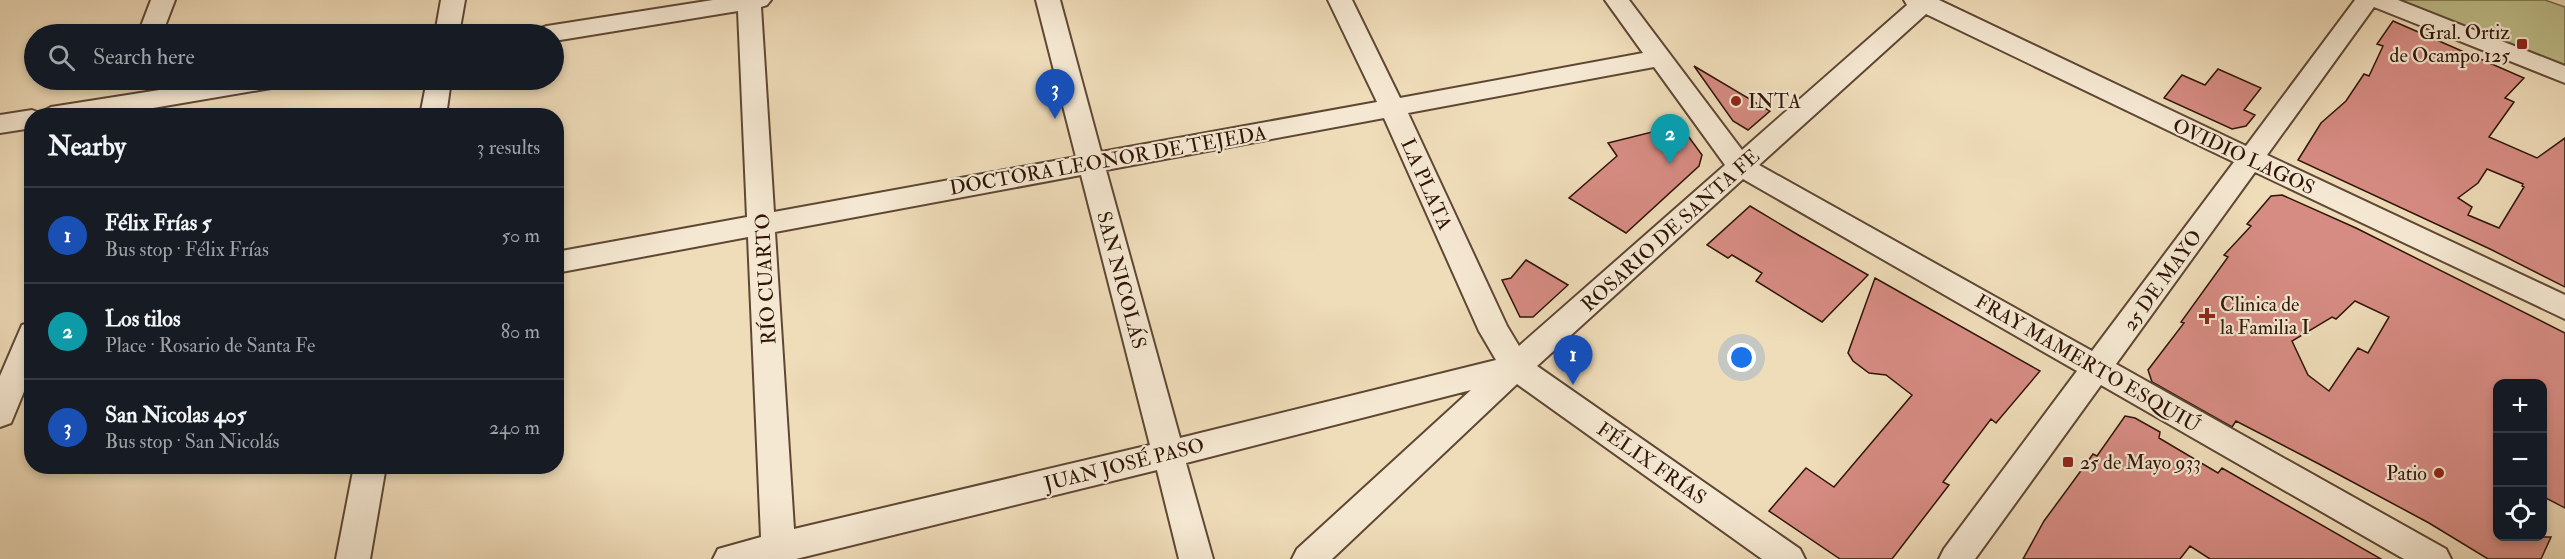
<!DOCTYPE html>
<html lang="en">
<head>
<meta charset="utf-8">
<style>
	:root { --surface:#171b24; --page:#242831; --text:#f1f3f6; --muted:#9ea1a6; --line:#363941; --accent:#d93025 }
	body { margin:0; font-family:"IM FELL Double Pica",serif; background:var(--page); color:var(--text) }
	.controls { position:absolute; right:18px; bottom:18px; display:grid; overflow:hidden; border-radius:12px; box-shadow:0 3px 9px #0003 }
	.controls button { width:54px; height:54px; display:grid; place-items:center; padding:0; border:0; border-bottom:2px solid var(--line); background:var(--surface); color:var(--text); font:30px sans-serif }
	.you { position:absolute; left:1742px; top:358px; width:21px; height:21px; margin:-15px; border:4px solid #fff; border-radius:50%; background:#1a73e8; box-shadow:0 0 0 9px #1a73e833 }
	.badge { display:grid; place-items:center; width:39px; height:39px; border-radius:50%; background:var(--accent); color:#fff; font-size:20px; font-weight:700 }
	.pin { position:absolute; translate:-50% -50px; filter:drop-shadow(0 2px 3px #0008) }
	.pin::after { content:''; position:absolute; top:32px; width:21px; height:18px; background:inherit; clip-path:polygon(0 0,100% 0,50% 100%) }
	.list { margin:0; padding:0; list-style:none }
	h2 { display:flex; justify-content:space-between; align-items:center; height:78px; margin:0; padding:0 24px; font-size:26px }
	h2 small { font-size:20px; font-weight:400; color:var(--muted) }
	.list li { display:grid; grid-template-columns:39px 1fr auto; gap:18px; align-items:center; box-sizing:border-box; height:96px; padding:0 24px; border-top:2px solid var(--line) }
	.list b { display:block; font-size:22px; white-space:nowrap }
	.list p { margin:0; font-size:20px; white-space:nowrap; color:var(--muted) }
	.list em { font-size:20px; font-style:normal; color:var(--muted) }
	.icon { flex:none; width:33px; height:33px; fill:none; stroke:currentColor; stroke-width:2; stroke-linecap:round; stroke-linejoin:round }
	.map { position:relative; flex:none; width:2565px; height:559px; overflow:hidden }
	.search { position:absolute; background:var(--surface); box-shadow:0 3px 9px #0003; left:24px; top:24px; width:540px; height:66px; display:flex; align-items:center; gap:15px; box-sizing:border-box; padding:0 21px; border-radius:33px; color:var(--muted); font-size:22px }
	.panel { position:absolute; background:var(--surface); box-shadow:0 3px 9px #0003; left:24px; top:108px; width:540px; height:366px; border-radius:24px }
	.map>svg:first-child { display:block }
	.green { fill:#bfbf8b; stroke:#776a4a; stroke-width:1.5 }
	.building { fill:#d78c83; stroke:#2f1508; stroke-width:1.5; fill-rule:evenodd }
	.lines { fill:none; stroke-linecap:round; stroke-linejoin:round }
	.minor-casing { stroke:#5f4734; stroke-width:4 }
	.minor { fill:#f5e8d2; fill-rule:evenodd }
	.poi-dot { fill:#8f2418; stroke:#f5e8d2; stroke-width:2 }
	.labels { text-anchor:middle; stroke-width:4.5; stroke-linejoin:round; paint-order:stroke }
	.poi-label { font-size:20px; fill:#2f1508; stroke:#f5e8d2; text-anchor:start }
	.street-label { font-size:20px; fill:#2f1508; stroke:#f5e8d2 }
</style>
</head>
<body>
<div class="map">
<svg width="2565" height="559" viewBox="0 0 2565 559">
	<rect width="100%" height="100%" fill="#efdcb9"/>
	<filter id="stains"><feTurbulence type="fractalNoise" baseFrequency=".00333" numOctaves="4"/><feColorMatrix values="0 0 0 0 .2 0 0 0 0 .09 0 0 0 0 .02 0 0 0 .5 -.17"/></filter>
	<radialGradient id="worn" r=".72"><stop offset=".6" stop-color="#630" stop-opacity="0"/><stop offset="1" stop-color="#630" stop-opacity=".3"/></radialGradient>
	<path class="green" d="M2396,0h149l20,7v58z"/>
	<path class="building" d="M2393,21l131,57 -19,20 9,4 -25,35 48,21 28,-20v149l-75,-38 -192,-89 23,-37 25,-22 18,-27 5,2 14,-30 -6,-2zM2487,169l36,15 -1,2 2,1 -25,41 -31,-13 4,-8 -14,-9 20,-15z
		M1694,66l76,45 -22,19 -15,-9z
		M2218,69l43,19 -17,22 11,5 -9,11 -14,3 -68,-31 18,-23 23,10z
		M1680,125l22,30 -3,11 -73,67 -57,-35 48,-42 -9,-13z
		M2282,195l74,33 209,105v175l-23,-12v-112h-44v153h53l-10,22h-53l-59,-36 -110,-59 -83,-43 -4,6 -80,-45 -4,-12 36,-47 -3,-1 47,-65 -4,-2 27,-29 -4,-2 24,-28zM2355,301l34,16 -21,36 -10,-5 -29,43 -21,-16 -16,-34 40,-24 4,2z
		M1750,206l50,30 68,39 -46,47 -66,-41 6,-8 -30,-18 -4,3 -21,-13z
		M1526,260l42,25 -35,32h-13l-18,-37 9,-2z
		M1875,278l165,93 -44,52 -5,-4 -48,63 6,3 -57,74h-52l-71,-48 37,-43 28,19 78,-92 -26,-20 -17,-2 -16,-12 -5,-8z
		M2125,416l10,2 25,14 -1,6 59,35 4,-5 159,91h-171l-20,-13 -10,13h-157l21,-38 28,-38 21,-29 4,2z"/>
	<g class="lines">
		<g class="minor-casing">
			<path id="minor" d="M151,0h24l-13,34h-24z
				M441,0h24l-6,34h-24z
				M713,0h58l-4,5 -6,2 13,205 302,-55 -40,-157h24l41,152 276,-50 -49,-102h24l48,98 243,-45 -38,-53h24l113,150 165,-145 -3,-5h35l307,146 109,-146h43l167,66v17l-191,-76 -107,148 298,140v24l-310,-147 -139,192 330,185 5,10h-47l-303,-174 -126,174h-36l5,-10 133,-178 -334,-192 -206,187 263,183 5,10h-43l-245,-175 -185,175h-40l5,-10 174,-159 -285,73 27,96h-34l-22,-89 -361,89h-83l5,-10 43,-12 -13,-300 -192,36v-21l191,-35 -9,-206 -184,30v-7h-19l3,-5 9,-3zM1926,14l308,148 -142,189 -333,-186zM1654,67l71,98 -206,181 -12,-20 -99,-213zM1384,118l95,213 17,29 -316,78 -74,-268zM1081,175l69,270 -356,84 -19,-297z
				M223,80h60l-3,6 -9,2 -165,28h-74v12l-32,5v-18l32,-5 8,3 11,-6z
				M427,80h24l-5,36h-26z
				M32,322v50l-21,51 -11,4v-51l22,-51z
				M354,466h32l-16,93h-34z"/>
		</g>
		<use href="#minor" class="minor"/>
	</g>
	<g class="poi-dot">
		<rect x="2516" y="38" width="12" height="12" rx="3"/>
		<circle cx="1736" cy="101" r="6"/>
		<path d="M2204 307h6v6h6v6h-6v6h-6v-6h-6v-6h6z"/>
		<rect x="2062" y="456" width="12" height="12" rx="3"/>
		<circle cx="2439" cy="473" r="6"/>
	</g>
	<g class="labels">
		<g class="poi-label">
			<text x="2510" y="39" text-anchor="end">Gral. Ortiz<tspan x="2510" dy="23">de Ocampo 125</tspan></text>
			<text x="1748" y="108">INTA</text>
			<text x="2220" y="311">Clinica de<tspan x="2220" dy="23">la Familia I</tspan></text>
			<text x="2080" y="469">25 de Mayo 933</text>
			<text x="2427" y="480" text-anchor="end">Patio</text>
		</g>
		<g class="street-label">
			<text transform="translate(2244 156) rotate(25)" y="7">OVIDIO LAGOS</text>
			<text transform="translate(1108 160) rotate(-10)" y="7">DOCTORA LEONOR DE TEJEDA</text>
			<text transform="translate(1427 184) rotate(66)" y="7">LA PLATA</text>
			<text transform="translate(1670 230) rotate(-42)" y="7">ROSARIO DE SANTA FE</text>
			<text transform="translate(765 279) rotate(-93)" y="7">RÍO CUARTO</text>
			<text transform="translate(1122 280) rotate(75)" y="7">SAN NICOLÁS</text>
			<text transform="translate(2162 280) rotate(-54)" y="7">25 DE MAYO</text>
			<text transform="translate(2088 363) rotate(30)" y="7">FRAY MAMERTO ESQUIÚ</text>
			<text transform="translate(1652 463) rotate(35)" y="7">FÉLIX FRÍAS</text>
			<text transform="translate(1124 464) rotate(-14)" y="7">JUAN JOSÉ PASO</text>
		</g>
	</g>
	<rect width="100%" height="100%" filter="url(#stains)"/>
	<rect width="100%" height="100%" fill="url(#worn)"/>
</svg>
<div class="controls">
<button>+</button>
<button>−</button>
<button><svg class="icon" aria-label="locate" viewBox="0 0 24 24"><circle cx="12" cy="12" r="6"/><path d="M12 2v4M12 18v4M2 12h4M18 12h4"/></svg></button>
</div>
<div class="you"></div>
<div class="pin badge" style="left:1573px;top:385px;background:#1a4fb4">1</div>
<div class="pin badge" style="left:1670px;top:164px;background:#0f9aa8">2</div>
<div class="pin badge" style="left:1055px;top:119px;background:#1a4fb4">3</div>
<div class="search"><svg class="icon" aria-label="search" viewBox="0 0 24 24"><circle cx="10" cy="10" r="6"/><path d="M15 15l6 6"/></svg>Search here</div>
<section class="panel">
<h2>Nearby<small>3 results</small></h2>
<ul class="list">
<li><span class="badge" style="background:#1a4fb4">1</span><div><b>Félix Frías 5</b><p>Bus stop · Félix Frías</p></div><em>50 m</em></li>
<li><span class="badge" style="background:#0f9aa8">2</span><div><b>Los tilos</b><p>Place · Rosario de Santa Fe</p></div><em>80 m</em></li>
<li><span class="badge" style="background:#1a4fb4">3</span><div><b>San Nicolas 405</b><p>Bus stop · San Nicolás</p></div><em>240 m</em></li>
</ul>
</section>
</div>
</body>
</html>
